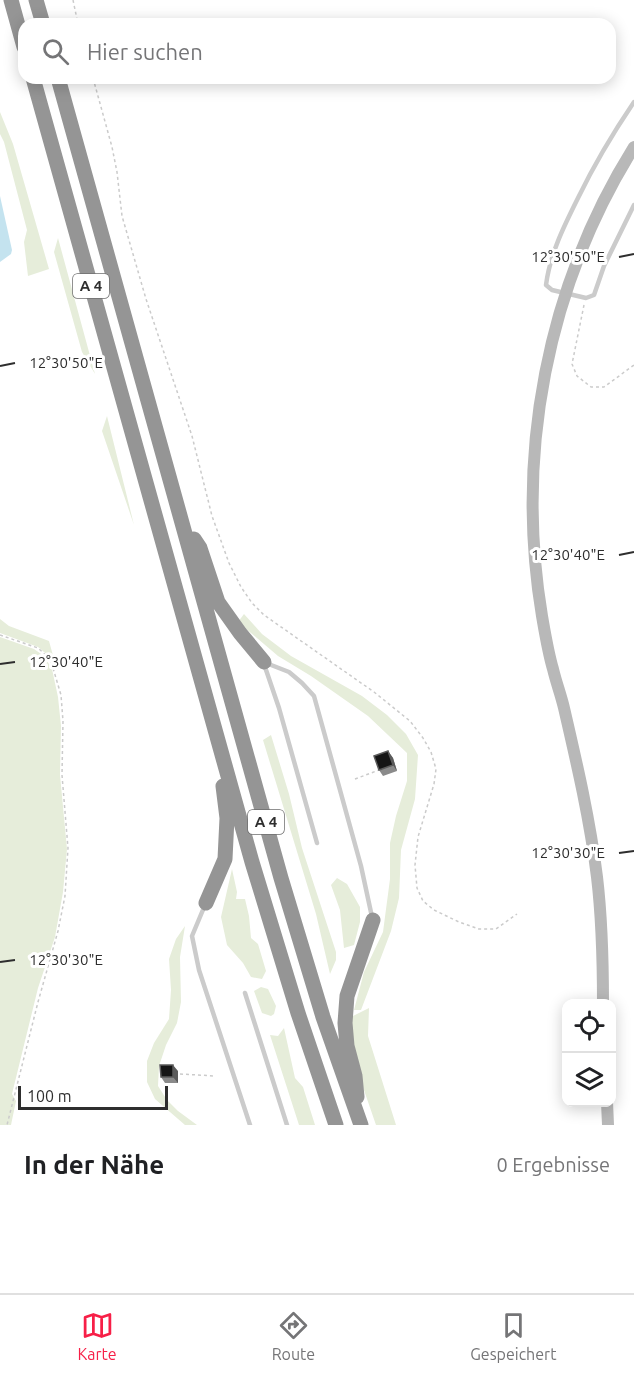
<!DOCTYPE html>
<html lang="de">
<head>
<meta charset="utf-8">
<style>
	:root { --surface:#fff; --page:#f2f2f2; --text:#202124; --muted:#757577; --line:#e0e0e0; --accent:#f71f47 }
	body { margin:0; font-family:Ubuntu,sans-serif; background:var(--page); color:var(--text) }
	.controls { position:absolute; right:18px; bottom:18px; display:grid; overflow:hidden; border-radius:12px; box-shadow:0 3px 15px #0003 }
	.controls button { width:54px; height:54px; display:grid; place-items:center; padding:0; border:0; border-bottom:2px solid var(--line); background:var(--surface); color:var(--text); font:30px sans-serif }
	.scale { position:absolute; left:18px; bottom:15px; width:150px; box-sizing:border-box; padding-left:6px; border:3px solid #2e2e2e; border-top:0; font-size:16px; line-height:21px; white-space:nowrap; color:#2e2e2e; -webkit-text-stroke:4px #fff; paint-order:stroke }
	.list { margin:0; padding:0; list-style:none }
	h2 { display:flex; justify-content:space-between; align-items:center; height:78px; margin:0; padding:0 24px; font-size:26px }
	h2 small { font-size:20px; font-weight:400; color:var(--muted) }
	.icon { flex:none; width:33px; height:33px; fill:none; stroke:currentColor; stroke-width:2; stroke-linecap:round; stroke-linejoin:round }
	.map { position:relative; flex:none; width:634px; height:1125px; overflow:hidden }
	.search { position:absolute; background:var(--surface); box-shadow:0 3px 15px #0003; left:18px; right:18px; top:18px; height:66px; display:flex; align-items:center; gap:15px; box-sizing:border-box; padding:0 21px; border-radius:18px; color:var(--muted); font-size:22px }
	.sheet { height:168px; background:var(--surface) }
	nav { display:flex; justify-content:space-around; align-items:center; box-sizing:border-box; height:84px; border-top:2px solid var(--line); background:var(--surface); font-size:16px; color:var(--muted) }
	nav a { display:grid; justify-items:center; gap:3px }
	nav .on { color:var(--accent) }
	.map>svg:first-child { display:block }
	.green { fill:#e6edda }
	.water { fill:#c4e3ef }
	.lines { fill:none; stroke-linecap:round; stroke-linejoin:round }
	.path { stroke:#cbcbcb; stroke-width:1.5; stroke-dasharray:3 3; stroke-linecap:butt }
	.lane { stroke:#cbcbcb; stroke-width:4.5 }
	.secondary { stroke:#b8b8b8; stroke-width:12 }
	.highway { stroke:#959595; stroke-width:15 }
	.wall { fill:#8a8a8a }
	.shaded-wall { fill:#5b5b5b }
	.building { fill:#151515; stroke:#5b5b5b; stroke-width:1.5 }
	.ticks { fill:none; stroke:#2e2e2e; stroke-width:2 }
	.labels { text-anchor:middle; stroke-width:6; stroke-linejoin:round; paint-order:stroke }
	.shield { fill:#fff; stroke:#6d6d6d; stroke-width:1.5 }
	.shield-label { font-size:15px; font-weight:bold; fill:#2e2e2e }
	.ticks-label { font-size:15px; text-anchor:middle; fill:#2e2e2e; stroke:#fff; stroke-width:6; stroke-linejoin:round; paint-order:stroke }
</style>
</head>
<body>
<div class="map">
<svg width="634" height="1125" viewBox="0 0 634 1125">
	<rect width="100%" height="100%" fill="#fff"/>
	<path class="green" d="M0,112l13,32 36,125 -21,7 -4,-34 3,-12 -23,-88 -4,-8z
		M58,238l37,136 -13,-22 -28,-100z
		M107,416l27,109 -32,-94z
		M244,614l18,20 29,22 71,40 25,19 19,19 12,21 -3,44 -14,51 -2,48 -8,33 -30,79h-7l10,-38 19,-40 7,-53v-36l6,-27 11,-35v-28l-39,-37 -57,-40 -33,-20 -40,-34z
		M0,619l9,7 40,15 8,29 -7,-13 -12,-10 -38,-14z
		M0,637l34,12 10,7 8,13 6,28 3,29 -1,49 7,74 -4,43 -8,45 -17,51 -26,106 4,7 -5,24h-11z
		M271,735l18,59 13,54 34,104v8l-6,14 -14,-60 -53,-174z
		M232,869l5,23 -1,7h9l4,17 2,22 7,6 8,27 -4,8 -11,-2 -8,-14 -16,-18 -6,-28z
		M337,878l10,6 13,23v15l-6,23 -10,3 -4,-38 -9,-25z
		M185,926l-5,31 1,45 -4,21 -11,22 -7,21 -1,20 9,14 11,11 19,14h-12l-30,-26 -8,-17v-21l7,-18 15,-24 2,-29 -2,-31 7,-20z
		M261,987l7,2 8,17 -2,8 -3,2 -9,-3 -8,-22z
		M369,1008l-1,28 28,89h-20l-21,-61 -6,-46z
		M284,1028l11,50 8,9 12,38h-16l-29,-90 8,1z"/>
	<path class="water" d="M0,196l12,54 -1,4 -11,8z"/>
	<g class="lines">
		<path class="path" d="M73,0l5,24
			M93,78l19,69 5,25 5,44 24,83 46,137 20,80 17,47 12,24 11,16 12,12 110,77 36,29 13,17 8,14 5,17 -2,15 -16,53 -3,28 2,23 6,13 11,9 25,12 20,7h17l21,-15
			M584,305l-12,59 5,12 14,11h13l30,-22
			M0,635l38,13 10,9 5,11 8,27 2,26 -1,54 6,73 -3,48 -7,35 -20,71 -31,123
			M355,779l24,-9
			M180,1074l35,2"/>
		<path class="lane" d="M634,102c-21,31 -40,63 -56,96 -14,28 -28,56 -32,87l6,5 34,8 8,-3 10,-29 30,-61
			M266,663l23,9 13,11 12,13 47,170 11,51
			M264,664l15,44 38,135
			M205,905l-13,31 7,34 51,155
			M245,993l42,132"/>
		<path class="secondary" d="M603,1004c0,-43 -1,-85 -6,-127 -7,-57 -20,-113 -33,-169 -3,-13 -8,-26 -11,-39 -5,-17 -8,-36 -11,-53 -27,-162 5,-330 92,-469
			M607,1102l1,23"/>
		<path class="highway" d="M11,0l13,47
			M36,0l7,24
			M33,78l219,784 46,151 38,112
			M58,78l223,800 42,139 38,108
			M194,539l6,9 18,54 22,31 24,29
			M206,903l19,-44 2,-41 -4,-32
			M357,1097l-2,-21 -8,-30 -2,-23 2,-27 26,-76"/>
	</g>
	<path class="wall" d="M388,751l5,7 4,13 -14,5 -4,-6z
		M178,1071v12h-13l-4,-6z"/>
	<path class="shaded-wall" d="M388,751l5,7 4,13 -4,-6z
		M173,1065l5,6v12l-5,-6z"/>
	<path class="building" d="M388,751l5,14 -14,5 -5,-14z
		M160,1065h13v12h-12z"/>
	<path class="ticks" d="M619,257l15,-3M0,366l15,-3M619,555l15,-3M0,664l15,-2M619,853l15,-2M0,962l15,-2"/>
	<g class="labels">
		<g class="shield">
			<rect x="73" y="274" width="36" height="24" rx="4.5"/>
			<rect x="248" y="810" width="36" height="24" rx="4.5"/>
		</g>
		<g class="shield-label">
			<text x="91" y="291">A 4</text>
			<text x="266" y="827">A 4</text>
		</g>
	</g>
	<g class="ticks-label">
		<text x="568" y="262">12°30'50"E</text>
		<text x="66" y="368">12°30'50"E</text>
		<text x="568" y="560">12°30'40"E</text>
		<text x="66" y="667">12°30'40"E</text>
		<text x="568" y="858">12°30'30"E</text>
		<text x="66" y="965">12°30'30"E</text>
	</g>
</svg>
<div class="controls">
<button><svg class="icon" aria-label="locate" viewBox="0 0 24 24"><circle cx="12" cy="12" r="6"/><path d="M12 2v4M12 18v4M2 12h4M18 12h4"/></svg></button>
<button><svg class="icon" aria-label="layers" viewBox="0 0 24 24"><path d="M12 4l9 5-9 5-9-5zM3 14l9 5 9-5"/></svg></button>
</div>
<div class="scale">100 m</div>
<div class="search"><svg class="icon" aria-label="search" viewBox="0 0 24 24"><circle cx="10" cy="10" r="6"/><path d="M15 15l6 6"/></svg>Hier suchen</div>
</div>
<section class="sheet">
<h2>In der Nähe<small>0 Ergebnisse</small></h2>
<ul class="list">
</ul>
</section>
<nav>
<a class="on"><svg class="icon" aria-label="map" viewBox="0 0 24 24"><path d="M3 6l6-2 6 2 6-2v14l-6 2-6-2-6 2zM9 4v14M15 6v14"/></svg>Karte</a>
<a><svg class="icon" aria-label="directions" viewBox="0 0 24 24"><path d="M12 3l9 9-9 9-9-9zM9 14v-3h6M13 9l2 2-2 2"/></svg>Route</a>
<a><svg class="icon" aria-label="saved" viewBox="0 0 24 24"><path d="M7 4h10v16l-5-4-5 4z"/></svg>Gespeichert</a>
</nav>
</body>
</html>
